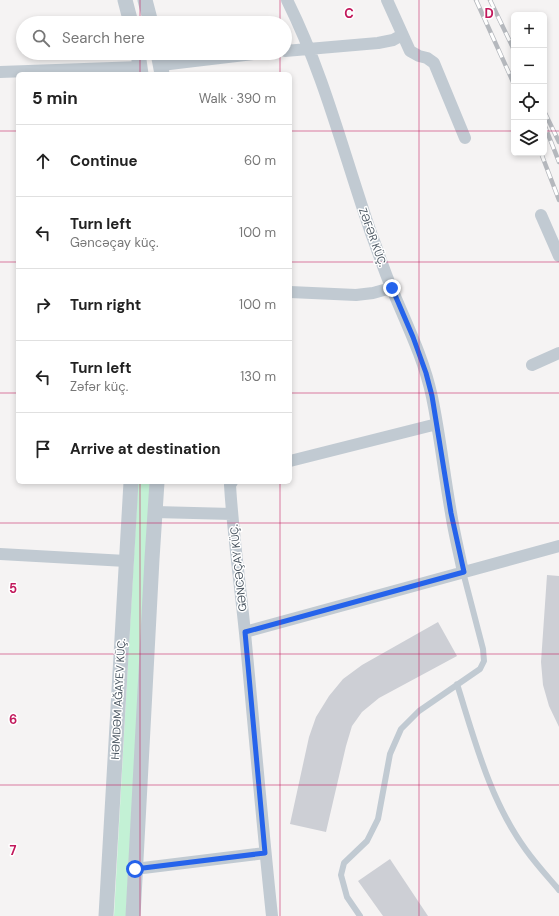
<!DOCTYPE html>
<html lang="en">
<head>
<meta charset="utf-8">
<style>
	:root { --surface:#fff; --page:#f6f6f6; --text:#222; --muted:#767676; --line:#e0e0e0 }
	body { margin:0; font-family:"DM Sans",sans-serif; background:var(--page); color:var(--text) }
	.controls { position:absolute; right:12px; top:12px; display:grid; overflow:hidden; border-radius:6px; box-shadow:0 2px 6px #0003 }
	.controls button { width:36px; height:36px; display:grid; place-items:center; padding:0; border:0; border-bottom:1px solid var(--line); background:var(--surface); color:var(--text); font:20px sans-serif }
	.stop { position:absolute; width:12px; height:12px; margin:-9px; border:3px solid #2563eb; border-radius:50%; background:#fff }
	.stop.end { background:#2563eb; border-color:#fff; box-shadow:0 1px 4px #0008 }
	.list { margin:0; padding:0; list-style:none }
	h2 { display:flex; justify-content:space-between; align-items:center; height:52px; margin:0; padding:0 16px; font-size:17px }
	h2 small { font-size:13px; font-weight:400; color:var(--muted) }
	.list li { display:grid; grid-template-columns:26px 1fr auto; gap:12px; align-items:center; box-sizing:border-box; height:72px; padding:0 16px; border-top:1px solid var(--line) }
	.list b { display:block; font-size:15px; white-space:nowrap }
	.list p { margin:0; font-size:13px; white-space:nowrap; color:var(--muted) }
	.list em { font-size:13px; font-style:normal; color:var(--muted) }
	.icon { flex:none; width:22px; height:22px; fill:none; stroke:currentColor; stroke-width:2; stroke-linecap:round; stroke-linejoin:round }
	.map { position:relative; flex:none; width:559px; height:916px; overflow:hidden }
	.search { position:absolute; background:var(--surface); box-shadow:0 2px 6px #0003; left:16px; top:16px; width:276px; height:44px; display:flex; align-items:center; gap:10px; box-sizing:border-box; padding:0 14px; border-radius:22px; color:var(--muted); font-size:15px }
	.panel { position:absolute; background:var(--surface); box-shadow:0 2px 6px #0003; left:16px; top:72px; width:276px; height:412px; border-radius:6px }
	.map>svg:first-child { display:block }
	.green { fill:#c3f1d5 }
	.building { fill:#cdcfd5 }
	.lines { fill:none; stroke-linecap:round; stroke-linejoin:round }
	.service { stroke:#c1cad2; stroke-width:6 }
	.minor { stroke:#c1cad2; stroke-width:12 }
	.tertiary { stroke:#c1cad2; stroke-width:15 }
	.rail-casing { stroke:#b5b8bd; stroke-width:4.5 }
	.rail { stroke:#fff; stroke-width:3; stroke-dasharray:9; stroke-linecap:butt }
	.route { stroke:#2563eb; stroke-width:5 }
	.grid { fill:none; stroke:#c2185b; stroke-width:1; stroke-opacity:0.55 }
	.labels { text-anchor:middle; stroke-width:3; stroke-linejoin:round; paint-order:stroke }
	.street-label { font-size:11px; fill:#4a5661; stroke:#fff }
	.grid-label { font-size:13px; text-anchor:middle; font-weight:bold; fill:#c2185b; stroke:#fff; stroke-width:3; stroke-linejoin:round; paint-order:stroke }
</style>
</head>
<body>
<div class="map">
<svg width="559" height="916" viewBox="0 0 559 916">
	<rect width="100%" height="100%" fill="#f5f3f3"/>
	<path class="green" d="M138,482h12l-24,434h-12z"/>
	<path class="building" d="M547,575l12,1v151l-10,-21 -6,-21 -2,-23z
		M438,622l19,34 -78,42 -17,14 -10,14 -6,20 -20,86 -36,-8 19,-87 7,-20 13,-21 14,-17 19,-14z
		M390,859l38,57h-45l-25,-35z"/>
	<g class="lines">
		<path class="service" d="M457,684c18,57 33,117 69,166 10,14 22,27 33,40
			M360,916l-13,-19 -6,-22 3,-12 23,-22 11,-22 12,-65 11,-25 18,-18 61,-42 4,-8 -1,-12 -20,-77"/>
		<path class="minor" d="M287,0c37,74 57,155 84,233 7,18 13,38 21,56 15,36 32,70 40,108 8,38 12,77 19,116 3,20 8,39 12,59
			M387,0l23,51 9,5 8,2 7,5 31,75
			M285,51l93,-8 15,-3 9,-5
			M161,65l100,-12
			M0,72l140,-5
			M541,215l18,41
			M290,292l66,3 17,-2 18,-5
			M532,365l27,-12
			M290,461l147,-37
			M232,482l-2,3c3,49 10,98 15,148 9,94 17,189 27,283
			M155,512l77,2
			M0,554l126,7
			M245,632l314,-86
			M135,869l130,-16"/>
		<path class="tertiary" d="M125,0l6,23
			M145,0l6,23
			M138,53l3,21
			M158,53l4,21
			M106,916l25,-434
			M133,916l19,-357 5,-77"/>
		<g class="rail-casing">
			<path id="rail" d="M476,0l38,84
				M490,0l24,50
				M544,111l15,31
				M544,124l15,38
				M541,153l18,47"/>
		</g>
		<use href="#rail" class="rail"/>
	</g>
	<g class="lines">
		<path class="route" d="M135,869l130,-16 -20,-221 219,-60 -13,-59 -19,-117 -6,-23 -13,-36 -21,-49"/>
	</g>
	<path class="grid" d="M140,0v23M280,0v23M419,0v916M140,53v21M280,53v21M0,131h18M290,131h224M544,131h15M0,262h18M290,262h269M0,393h18M290,393h269M140,482v434M280,482v434M0,523h559M0,654h559M0,785h559"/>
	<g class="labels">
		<g class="street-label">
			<text transform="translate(373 237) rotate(70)" y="4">ZƏFƏR KÜÇ.</text>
			<text transform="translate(238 568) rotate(-96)" y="4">GƏNCƏÇAY KÜÇ.</text>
			<text transform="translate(118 699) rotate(-87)" y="4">HƏMDƏM AĞAYEV KÜÇ.</text>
		</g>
	</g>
	<g class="grid-label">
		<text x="349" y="18">C</text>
		<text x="489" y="18">D</text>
		<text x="13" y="593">5</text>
		<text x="13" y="724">6</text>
		<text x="13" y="855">7</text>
	</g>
</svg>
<div class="controls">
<button>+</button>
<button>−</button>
<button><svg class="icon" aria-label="locate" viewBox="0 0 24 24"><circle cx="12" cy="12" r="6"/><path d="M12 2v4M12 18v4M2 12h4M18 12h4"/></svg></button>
<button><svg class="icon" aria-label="layers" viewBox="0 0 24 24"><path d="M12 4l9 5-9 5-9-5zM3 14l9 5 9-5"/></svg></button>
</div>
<div class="stop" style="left:135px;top:869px"></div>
<div class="stop end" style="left:392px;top:288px"></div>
<div class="search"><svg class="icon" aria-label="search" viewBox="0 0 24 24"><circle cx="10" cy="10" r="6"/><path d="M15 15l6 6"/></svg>Search here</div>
<section class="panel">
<h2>5 min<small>Walk · 390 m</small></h2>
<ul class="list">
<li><svg class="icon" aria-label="ahead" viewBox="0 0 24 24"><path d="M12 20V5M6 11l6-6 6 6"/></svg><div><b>Continue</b></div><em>60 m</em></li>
<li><svg class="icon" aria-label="left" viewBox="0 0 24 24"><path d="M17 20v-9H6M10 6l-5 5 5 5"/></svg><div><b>Turn left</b><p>Gəncəçay küç.</p></div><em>100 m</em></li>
<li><svg class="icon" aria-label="right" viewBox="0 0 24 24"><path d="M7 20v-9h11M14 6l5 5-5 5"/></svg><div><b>Turn right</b></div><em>100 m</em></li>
<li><svg class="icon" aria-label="left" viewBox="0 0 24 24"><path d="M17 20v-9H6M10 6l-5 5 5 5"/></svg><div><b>Turn left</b><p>Zəfər küç.</p></div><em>130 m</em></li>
<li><svg class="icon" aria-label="arrive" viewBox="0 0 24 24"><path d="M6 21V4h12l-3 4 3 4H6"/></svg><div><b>Arrive at destination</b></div></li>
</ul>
</section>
</div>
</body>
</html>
